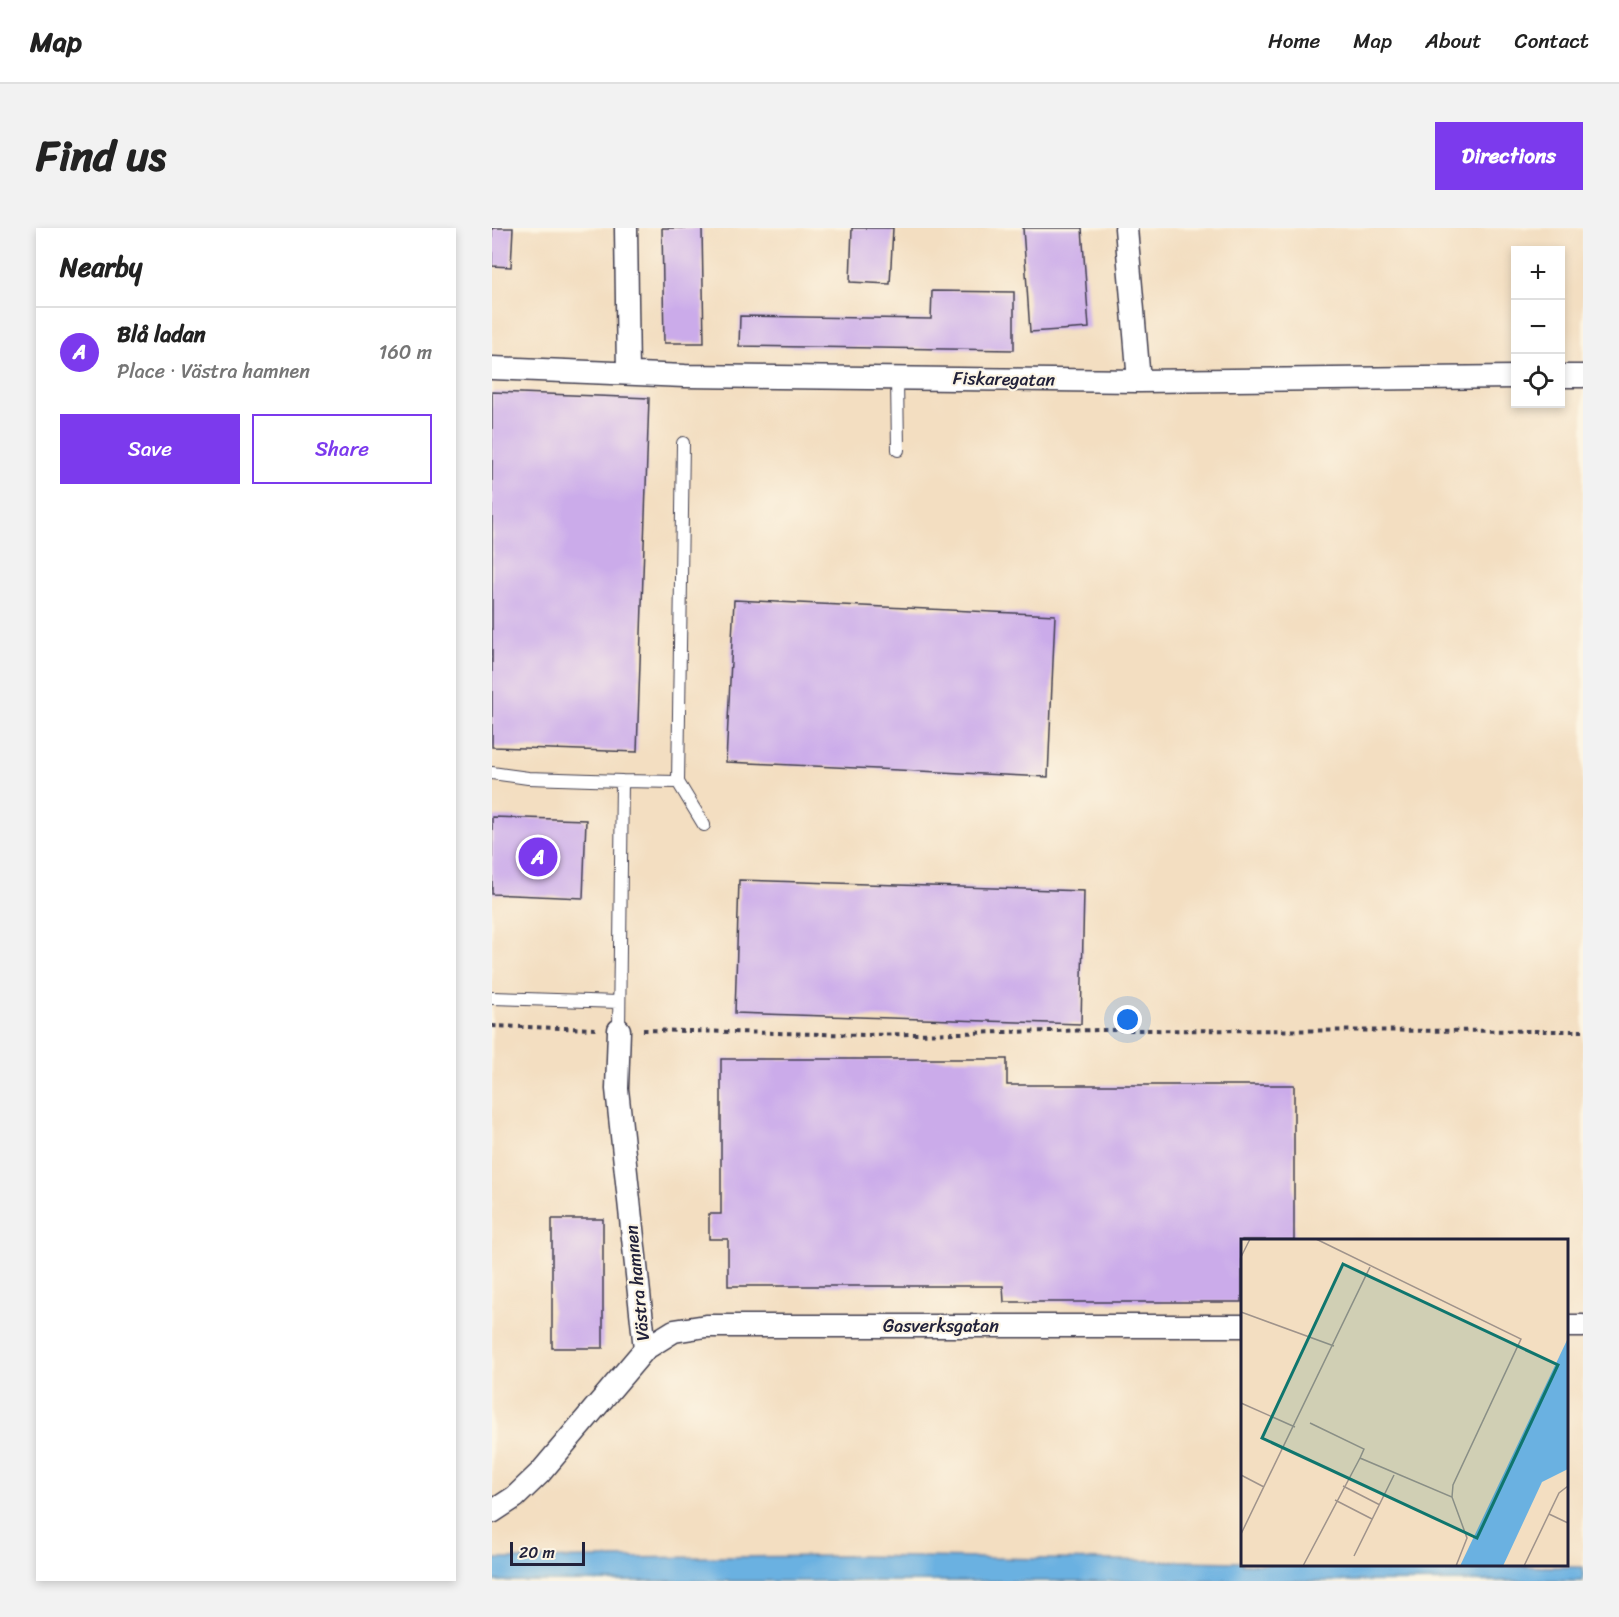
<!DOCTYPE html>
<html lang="en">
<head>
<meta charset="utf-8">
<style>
	:root { --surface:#fff; --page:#f2f2f2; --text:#222; --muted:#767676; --line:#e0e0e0; --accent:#7c3aed }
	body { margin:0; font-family:Sriracha,sans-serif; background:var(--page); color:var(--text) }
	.controls { position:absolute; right:18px; top:18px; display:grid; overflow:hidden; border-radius:0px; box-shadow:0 3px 9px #0003 }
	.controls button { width:54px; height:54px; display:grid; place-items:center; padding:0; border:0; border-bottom:2px solid var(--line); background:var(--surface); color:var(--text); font:30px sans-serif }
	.scale { position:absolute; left:18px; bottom:15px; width:75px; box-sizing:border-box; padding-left:6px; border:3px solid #22223b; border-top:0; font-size:16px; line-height:21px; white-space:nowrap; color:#22223b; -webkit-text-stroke:4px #fcf5e5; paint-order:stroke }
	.you { position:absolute; left:636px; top:792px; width:21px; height:21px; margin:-15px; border:4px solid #fff; border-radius:50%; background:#1a73e8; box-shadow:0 0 0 9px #1a73e833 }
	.badge { display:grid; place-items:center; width:39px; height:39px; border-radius:50%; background:var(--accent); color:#fff; font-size:20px; font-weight:700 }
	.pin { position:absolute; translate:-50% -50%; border:3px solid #fff; box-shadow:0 2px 6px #0006 }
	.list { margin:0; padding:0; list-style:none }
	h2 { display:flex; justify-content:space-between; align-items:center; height:78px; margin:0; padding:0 24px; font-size:26px }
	h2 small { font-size:20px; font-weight:400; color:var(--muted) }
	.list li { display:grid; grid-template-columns:39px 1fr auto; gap:18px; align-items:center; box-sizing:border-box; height:90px; padding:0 24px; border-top:2px solid var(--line) }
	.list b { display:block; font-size:22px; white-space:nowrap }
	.list p { margin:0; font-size:20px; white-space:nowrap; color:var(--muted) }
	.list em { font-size:20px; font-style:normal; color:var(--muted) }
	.actions { display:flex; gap:12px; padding:18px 24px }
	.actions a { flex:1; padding:14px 0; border:2px solid var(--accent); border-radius:0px; text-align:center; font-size:21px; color:var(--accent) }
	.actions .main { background:var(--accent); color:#fff }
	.icon { flex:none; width:33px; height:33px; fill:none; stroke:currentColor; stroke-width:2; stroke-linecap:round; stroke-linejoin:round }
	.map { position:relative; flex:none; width:1091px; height:1353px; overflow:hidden; border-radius:0px }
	header { display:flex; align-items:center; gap:36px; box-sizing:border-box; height:84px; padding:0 30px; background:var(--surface); border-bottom:2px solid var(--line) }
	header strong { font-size:28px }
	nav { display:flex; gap:33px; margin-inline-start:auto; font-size:21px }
	.intro { display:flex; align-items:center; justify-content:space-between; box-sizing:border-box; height:144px; padding:0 36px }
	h1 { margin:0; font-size:42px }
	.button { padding:15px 27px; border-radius:0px; background:var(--accent); color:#fff; font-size:21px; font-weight:700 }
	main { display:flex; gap:36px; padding:0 36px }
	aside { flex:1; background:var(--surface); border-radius:0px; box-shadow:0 3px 9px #0003 }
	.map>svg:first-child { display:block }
	.water { fill:#6ab1e1; stroke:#466a8e; stroke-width:1.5 }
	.building { fill:#cbabea }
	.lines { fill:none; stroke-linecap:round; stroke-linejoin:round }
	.service-casing { stroke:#413e4f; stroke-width:14 }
	.minor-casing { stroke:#413e4f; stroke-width:25 }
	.path { stroke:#413e4f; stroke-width:4; stroke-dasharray:4.5 4.5; stroke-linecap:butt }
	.service { stroke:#fff; stroke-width:12 }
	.minor { stroke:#fff; stroke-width:22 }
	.labels { text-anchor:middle; stroke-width:4.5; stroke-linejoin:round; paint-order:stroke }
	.street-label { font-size:18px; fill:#22223b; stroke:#fcf5e5 }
	.inset-road { fill:none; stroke:#9f938b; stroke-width:1.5 }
	.view { fill:#0f766e; fill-opacity:0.15; stroke:#0f766e; stroke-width:3 }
	.inset-edge { fill:none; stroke:#22223b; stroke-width:3 }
</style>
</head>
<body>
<header>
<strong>Map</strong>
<nav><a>Home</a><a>Map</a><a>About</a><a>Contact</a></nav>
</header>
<div class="intro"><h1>Find us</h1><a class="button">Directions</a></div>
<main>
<aside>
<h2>Nearby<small></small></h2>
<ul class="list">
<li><span class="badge">A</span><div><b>Blå ladan</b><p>Place · Västra hamnen</p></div><em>160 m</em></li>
</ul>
<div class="actions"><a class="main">Save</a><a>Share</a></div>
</aside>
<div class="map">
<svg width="1091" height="1353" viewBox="0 0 1091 1353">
	<rect width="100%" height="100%" fill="#fcf5e5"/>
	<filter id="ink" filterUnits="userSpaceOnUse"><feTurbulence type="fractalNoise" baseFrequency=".0167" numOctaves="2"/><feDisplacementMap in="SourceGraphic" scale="12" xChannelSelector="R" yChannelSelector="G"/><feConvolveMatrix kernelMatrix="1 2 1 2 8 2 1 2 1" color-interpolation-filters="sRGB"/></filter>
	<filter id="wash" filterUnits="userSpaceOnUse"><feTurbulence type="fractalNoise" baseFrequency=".008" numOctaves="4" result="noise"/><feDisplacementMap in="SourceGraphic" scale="24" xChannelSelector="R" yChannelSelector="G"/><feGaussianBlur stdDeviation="1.35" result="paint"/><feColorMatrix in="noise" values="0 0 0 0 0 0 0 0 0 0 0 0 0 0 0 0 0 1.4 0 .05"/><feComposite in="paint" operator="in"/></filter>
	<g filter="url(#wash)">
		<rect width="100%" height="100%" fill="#f3dec1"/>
		<path class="water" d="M357,1328l393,6v2l341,3v14h-1091v-22z"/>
		<g id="blocks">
			<path class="building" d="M0,0h21l-2,39 -19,-1z
				M170,0h40l2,115h-40z
				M360,0h41l-3,56 -40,-2z
				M531,0h59l7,100 -59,4z
				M440,63l82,1v58l-275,-4 1,-30 191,3z
				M0,164l157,6 -12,354 -145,-5z
				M242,372l321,15 -7,162 -322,-15z
				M0,589l94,3 -3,78 -91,-4z
				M247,652l345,11 -3,133 -346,-11z
				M229,831h286v26h287v155h-52v62h-238l-1,-16h-275v-47h-19v-25h12z
				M60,991h51v129h-51z"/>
		</g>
	</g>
	<g filter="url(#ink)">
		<use href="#blocks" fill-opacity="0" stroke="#413e4f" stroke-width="1.5"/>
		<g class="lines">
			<g class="service-casing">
				<path id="service" d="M405,150l1,72
					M0,545l36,5 94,3
					M186,554l26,43
					M0,770l127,4
					M127,802l3,-249 56,1 5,-339"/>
			</g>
			<g class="minor-casing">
				<path id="minor" d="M134,0l2,145
					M634,0l13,153
					M0,140l193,8 454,5 376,-4
					M1068,148h23
					M1074,1098h17
					M153,1121l29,-18 32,-5h536
					M0,1284l23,-15 25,-24 105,-124 -28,-260 2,-59"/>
			</g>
			<path class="path" d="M0,798l104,3
				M151,802l222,5 234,-5 484,1"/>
			<use href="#service" class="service"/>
			<use href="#minor" class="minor"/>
		</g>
	</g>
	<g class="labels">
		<g class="street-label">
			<text transform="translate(512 151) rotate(1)" y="6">Fiskaregatan</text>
			<text transform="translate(145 1055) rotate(-96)" y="6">Västra hamnen</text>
			<text x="449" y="1104">Gasverksgatan</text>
		</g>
	</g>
	<g transform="translate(749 1011)">
		<rect width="327" height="327" fill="#f3dec1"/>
		<path d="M327,99v131l-26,13 -39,84h-43z" fill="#6ab1e1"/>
		<path class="inset-road" d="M75,0l205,100 -68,146 -1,12M0,18l9,-18M0,73l93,34M0,164l54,24M69,184l54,26 -4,9 92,39 15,41 -11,28M0,236l23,12M102,247l37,19M94,261l37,19M308,275l19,9M0,295l129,-267M113,317l40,-81M62,327l57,-108M283,327l35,-73 9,-7"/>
		<path class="view" d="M102,25l215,101 -81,173 -215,-100z"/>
		<rect width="327" height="327" class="inset-edge"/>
	</g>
</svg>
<div class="controls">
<button>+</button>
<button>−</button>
<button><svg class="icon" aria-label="locate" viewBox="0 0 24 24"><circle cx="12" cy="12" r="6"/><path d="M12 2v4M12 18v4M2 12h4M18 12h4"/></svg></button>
</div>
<div class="scale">20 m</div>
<div class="you"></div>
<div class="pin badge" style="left:46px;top:629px">A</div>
</div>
</main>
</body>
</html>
